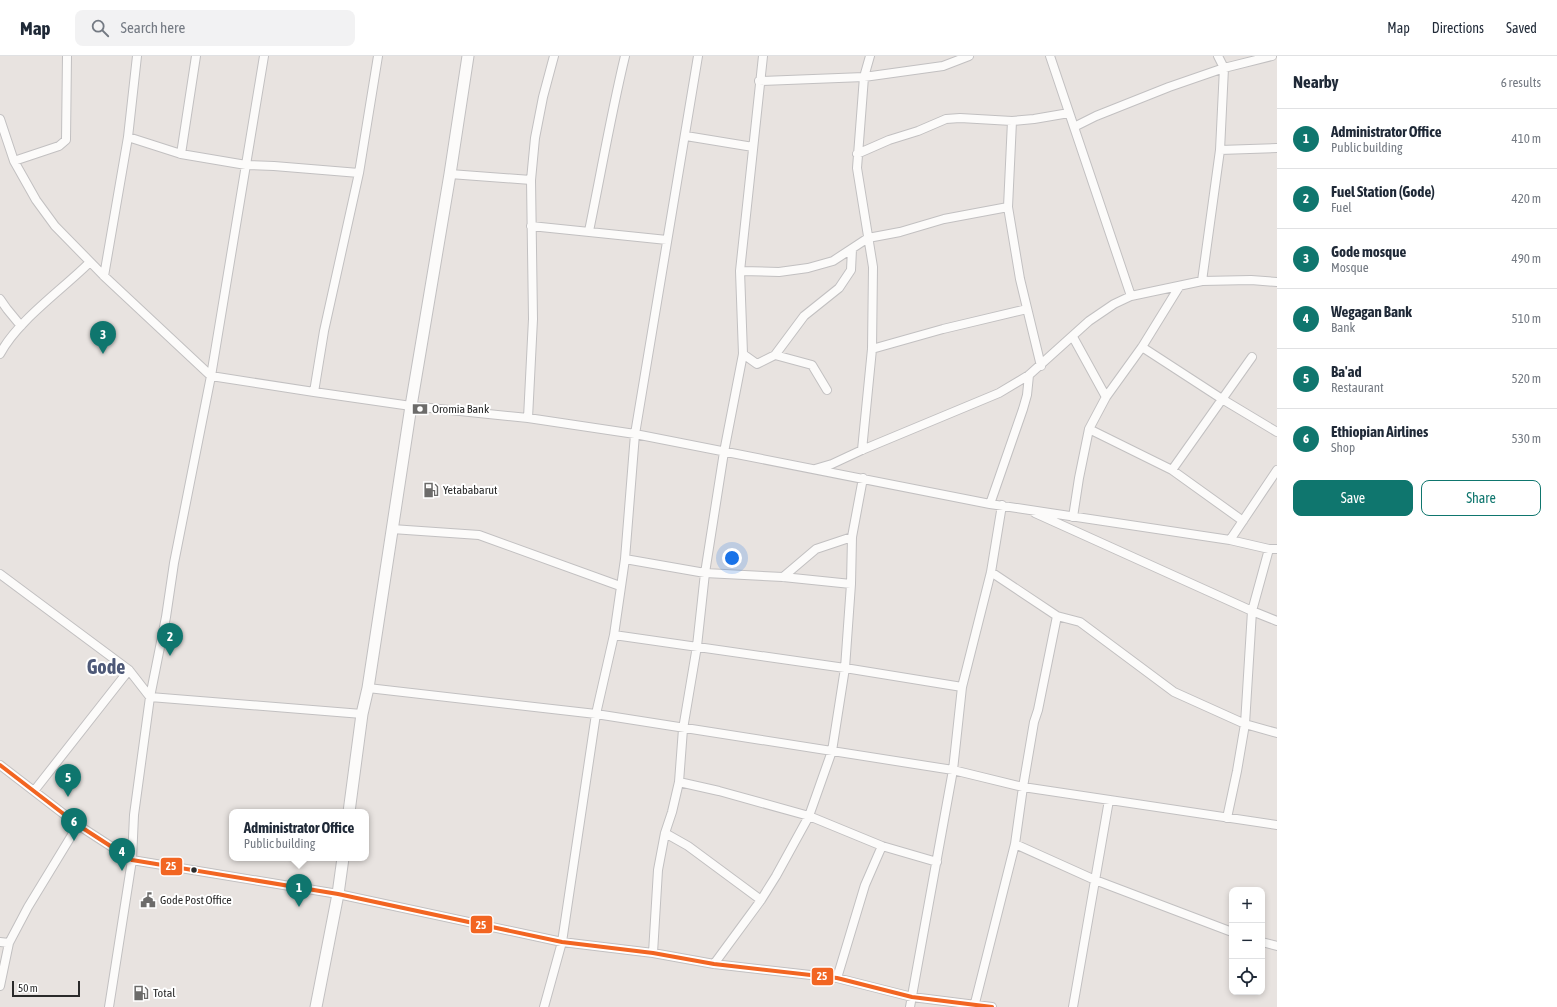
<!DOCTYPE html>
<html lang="en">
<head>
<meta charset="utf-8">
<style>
	:root { --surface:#fff; --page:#f2f2f3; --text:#1f2937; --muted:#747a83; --line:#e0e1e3; --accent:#0f766e }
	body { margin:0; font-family:"Asap Condensed",sans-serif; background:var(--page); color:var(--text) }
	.controls { position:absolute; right:12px; bottom:12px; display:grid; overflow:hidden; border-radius:8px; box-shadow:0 2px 6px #0003 }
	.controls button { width:36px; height:36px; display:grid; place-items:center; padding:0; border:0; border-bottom:1px solid var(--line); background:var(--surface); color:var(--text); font:20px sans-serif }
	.scale { position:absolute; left:12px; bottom:10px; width:68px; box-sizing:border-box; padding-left:4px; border:2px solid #2a2a2a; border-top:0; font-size:11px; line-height:14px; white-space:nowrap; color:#2a2a2a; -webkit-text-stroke:3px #fff; paint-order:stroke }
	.you { position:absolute; left:732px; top:502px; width:14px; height:14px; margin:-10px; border:3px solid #fff; border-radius:50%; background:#1a73e8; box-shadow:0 0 0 6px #1a73e833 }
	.badge { display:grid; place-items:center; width:26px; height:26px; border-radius:50%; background:var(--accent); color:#fff; font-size:13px; font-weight:700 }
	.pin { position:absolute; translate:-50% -33px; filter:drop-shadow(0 1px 2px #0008) }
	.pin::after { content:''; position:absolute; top:21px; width:14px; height:12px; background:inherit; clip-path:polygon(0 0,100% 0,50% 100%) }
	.popup { position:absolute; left:229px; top:753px; width:140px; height:52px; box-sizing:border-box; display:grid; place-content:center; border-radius:8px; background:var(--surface); filter:drop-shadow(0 1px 3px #0005); font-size:13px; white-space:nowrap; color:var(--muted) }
	.popup b { font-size:15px; color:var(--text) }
	.popup::after { content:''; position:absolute; left:50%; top:100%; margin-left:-8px; border:8px solid transparent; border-top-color:var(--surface) }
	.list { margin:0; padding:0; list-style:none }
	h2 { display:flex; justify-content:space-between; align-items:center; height:52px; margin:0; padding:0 16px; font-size:17px }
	h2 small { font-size:13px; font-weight:400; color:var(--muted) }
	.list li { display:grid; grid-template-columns:26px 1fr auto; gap:12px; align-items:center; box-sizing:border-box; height:60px; padding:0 16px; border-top:1px solid var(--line) }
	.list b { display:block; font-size:15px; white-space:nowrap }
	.list p { margin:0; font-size:13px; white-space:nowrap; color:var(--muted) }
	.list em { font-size:13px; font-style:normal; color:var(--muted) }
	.actions { display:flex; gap:8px; padding:12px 16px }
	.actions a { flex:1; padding:9px 0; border:1px solid var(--accent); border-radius:8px; text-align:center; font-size:14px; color:var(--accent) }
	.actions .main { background:var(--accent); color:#fff }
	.icon { flex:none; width:22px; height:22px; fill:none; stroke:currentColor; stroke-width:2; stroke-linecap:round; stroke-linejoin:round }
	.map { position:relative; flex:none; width:1277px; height:951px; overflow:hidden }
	header { display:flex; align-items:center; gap:24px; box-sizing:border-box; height:56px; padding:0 20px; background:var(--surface); border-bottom:1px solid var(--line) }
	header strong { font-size:19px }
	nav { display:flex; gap:22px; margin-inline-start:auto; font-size:14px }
	.search { width:280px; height:36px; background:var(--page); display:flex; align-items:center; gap:10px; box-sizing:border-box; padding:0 14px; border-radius:8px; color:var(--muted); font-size:15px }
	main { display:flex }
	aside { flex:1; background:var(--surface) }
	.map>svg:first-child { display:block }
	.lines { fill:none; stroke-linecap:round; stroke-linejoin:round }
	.street-casing { stroke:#c2c0c1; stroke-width:10 }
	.secondary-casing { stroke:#c2c0c1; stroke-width:13 }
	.street { stroke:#fcfbfa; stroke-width:8 }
	.secondary { stroke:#fcfbfa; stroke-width:11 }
	.bus-1-casing { stroke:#fff; stroke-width:7 }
	.bus-1 { stroke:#f26522; stroke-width:4 }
	.bus-dot { fill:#2a2a2a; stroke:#fff; stroke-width:1.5 }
	.labels { text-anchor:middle; stroke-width:4; stroke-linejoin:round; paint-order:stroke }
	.poi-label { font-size:12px; fill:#2a2a2a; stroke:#fff; text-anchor:start }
	.town-label { font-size:20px; font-weight:bold; fill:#4d5877; stroke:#fff }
	.line-badge { stroke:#fff; stroke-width:1.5 }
	.badge-label { font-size:11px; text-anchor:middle; font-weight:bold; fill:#fff }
</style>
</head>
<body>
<header>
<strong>Map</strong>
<div class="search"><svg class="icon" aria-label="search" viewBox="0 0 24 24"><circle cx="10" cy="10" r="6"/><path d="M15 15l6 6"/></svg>Search here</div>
<nav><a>Map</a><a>Directions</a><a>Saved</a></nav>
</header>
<main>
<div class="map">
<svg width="1277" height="951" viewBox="0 0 1277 951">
	<rect width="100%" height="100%" fill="#e8e3e0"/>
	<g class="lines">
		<g class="street-casing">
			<path id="street" d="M1050,0l81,240
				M759,25l105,-4 79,-11 26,-10
				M0,63l14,42 22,39 19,26 49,50 107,100 103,16 97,14 117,12 107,16 355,70 240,36 39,9h8
				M1012,65l-4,86 12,72 21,87
				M1074,71l22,-11 73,-29 55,-19 48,-12
				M686,80l67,11
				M128,81l53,17 65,11 28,1 85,7
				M1220,94l57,-2
				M181,98l15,-98
				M857,98l32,-14 29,-9 28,-12 14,-1 52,3 22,-2 35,-6
				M14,105l45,-15 7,-6 1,-84
				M450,118l81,6
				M531,170l136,14
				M589,175c12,-58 22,-117 36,-175
				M740,215l39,1 29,-4 25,-7 35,-23 32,-6 44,-13 64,-12
				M104,220l24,-139 9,-81
				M1202,225l18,-131 4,-82 -6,-12
				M0,243l7,10 14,17
				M1073,281l33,60
				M1142,291l80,52 55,33
				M872,293l71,-20 84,-20
				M0,298c17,-33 63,-65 90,-92
				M743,298l14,10 18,-9 37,10 15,25
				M775,299l29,-39 35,-28 12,-18 1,-21
				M314,336l10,-61 35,-158 19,-117
				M528,362l5,-99 -2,-139 4,-42 8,-41 11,-41
				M1089,373l83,41 80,-113
				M862,394l10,-101 1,-82 -16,-99 7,-91 6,-21
				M815,413l17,-5 30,-14 137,-57 30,-18 60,-54 25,-17 17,-8 71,-15 49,-1 26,2
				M1172,414l71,51
				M990,448l33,-95 4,-14 2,-20
				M1035,457l217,98 25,10
				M1073,461l6,-39 10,-49 17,-32 36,-50 37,-60
				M392,473l87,6 141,51
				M1230,484l47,-70
				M625,503l80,14 78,4 68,7
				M0,518l129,96 21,27 212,17
				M783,521l33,-28 36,-12
				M1057,560l23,6 94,70 71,32 32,9
				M614,579l231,33 117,19
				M368,632l228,26 357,56 70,17 254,38
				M0,709l78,60 54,35 206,34 224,48 91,11 61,11 123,14 75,19 80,10
				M679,726l40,9 90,25 73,30 55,16
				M34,735l95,-121
				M1227,762l10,-47 8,-47 7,-113 17,-62
				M665,777l23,13 73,54
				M1015,788l80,36 137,52
				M0,886l9,1
				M1262,886l15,4
				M653,897l5,-83 7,-37 7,-21 7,-30 4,-53 14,-83 8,-73 19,-121 19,-98 -3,-83 23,-215
				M714,908l47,-64 15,-24 33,-60 23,-65 13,-83 6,-84 1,-47 11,-59
				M837,922l28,-93 17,-39
				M0,930l9,-43 19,-36 50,-82
				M109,951l23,-147 2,-45 16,-118 16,-80 8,-54 37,-187 53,-320
				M544,951l18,-65 34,-228 18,-79 11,-76 10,-125 63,-378
				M910,951l43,-237 9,-83 29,-115 11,-67
				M974,951l41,-163 8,-57 11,-65 4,-12 19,-94 -66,-44
				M1073,951l36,-207"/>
		</g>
		<g class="secondary-casing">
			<path id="secondary" d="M349,756l13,-98 6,-26 43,-282 39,-232 18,-118
				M316,951l22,-113 5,-36"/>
		</g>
		<use href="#street" class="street"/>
		<use href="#secondary" class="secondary"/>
		<g class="bus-1-casing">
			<path id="bus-1" d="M0,709l78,60 54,35 206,34 224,48 91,11 61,11 123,14 75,19 80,10"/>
		</g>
		<use href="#bus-1" class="bus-1"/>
	</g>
	<defs>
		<g id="bank-bare" transform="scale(1.2)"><path d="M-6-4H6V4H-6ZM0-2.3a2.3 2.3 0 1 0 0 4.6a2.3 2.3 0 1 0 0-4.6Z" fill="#6c6b6a" stroke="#fff" stroke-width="2.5" paint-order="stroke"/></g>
		<g id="fuel-bare" transform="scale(1.2)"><path d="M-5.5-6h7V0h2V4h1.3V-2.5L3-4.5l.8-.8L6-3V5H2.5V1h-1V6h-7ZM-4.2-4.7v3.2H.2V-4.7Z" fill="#6c6b6a" stroke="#fff" stroke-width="2.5" paint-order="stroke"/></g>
		<g id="civic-bare" transform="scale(1.2)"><path d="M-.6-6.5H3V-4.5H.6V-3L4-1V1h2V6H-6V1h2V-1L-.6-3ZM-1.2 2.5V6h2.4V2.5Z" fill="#6c6b6a" stroke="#fff" stroke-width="2.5" paint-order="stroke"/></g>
	</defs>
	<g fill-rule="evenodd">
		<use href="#bank-bare" x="420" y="353"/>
		<use href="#fuel-bare" x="431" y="434"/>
		<use href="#civic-bare" x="148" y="844"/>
		<use href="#fuel-bare" x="141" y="937"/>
	</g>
	<circle class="bus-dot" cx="194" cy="814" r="3.5"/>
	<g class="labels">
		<g class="poi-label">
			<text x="432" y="357">Oromia Bank</text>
			<text x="443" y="438">Yetababarut</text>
			<text x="160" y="848">Gode Post Office</text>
			<text x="153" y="941">Total</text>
		</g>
		<g class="town-label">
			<text x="106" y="618">Gode</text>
		</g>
	</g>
	<g class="line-badge">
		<rect x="160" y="801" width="23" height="19" rx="4" fill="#f26522"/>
		<rect x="470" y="859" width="23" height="19" rx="4" fill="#f26522"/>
		<rect x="811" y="911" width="23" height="19" rx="4" fill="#f26522"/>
	</g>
	<g class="badge-label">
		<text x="171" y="814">25</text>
		<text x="481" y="873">25</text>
		<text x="822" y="924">25</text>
	</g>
</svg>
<div class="controls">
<button>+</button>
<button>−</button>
<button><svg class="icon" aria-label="locate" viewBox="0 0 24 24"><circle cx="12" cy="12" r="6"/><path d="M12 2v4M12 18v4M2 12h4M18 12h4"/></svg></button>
</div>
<div class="scale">50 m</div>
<div class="you"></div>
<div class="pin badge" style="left:299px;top:851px">1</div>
<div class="popup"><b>Administrator Office</b>Public building</div>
<div class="pin badge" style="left:170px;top:600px">2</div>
<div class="pin badge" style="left:103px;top:298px">3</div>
<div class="pin badge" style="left:122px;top:815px">4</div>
<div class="pin badge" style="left:68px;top:741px">5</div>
<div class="pin badge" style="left:74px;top:785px">6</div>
</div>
<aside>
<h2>Nearby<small>6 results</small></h2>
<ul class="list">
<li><span class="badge">1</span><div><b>Administrator Office</b><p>Public building</p></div><em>410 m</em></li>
<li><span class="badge">2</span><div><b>Fuel Station (Gode)</b><p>Fuel</p></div><em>420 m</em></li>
<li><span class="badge">3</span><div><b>Gode mosque</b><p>Mosque</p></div><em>490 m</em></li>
<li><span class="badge">4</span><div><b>Wegagan Bank</b><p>Bank</p></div><em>510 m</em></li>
<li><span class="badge">5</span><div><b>Ba'ad</b><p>Restaurant</p></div><em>520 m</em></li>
<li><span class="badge">6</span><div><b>Ethiopian Airlines</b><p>Shop</p></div><em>530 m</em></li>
</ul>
<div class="actions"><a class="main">Save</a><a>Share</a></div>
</aside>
</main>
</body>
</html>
